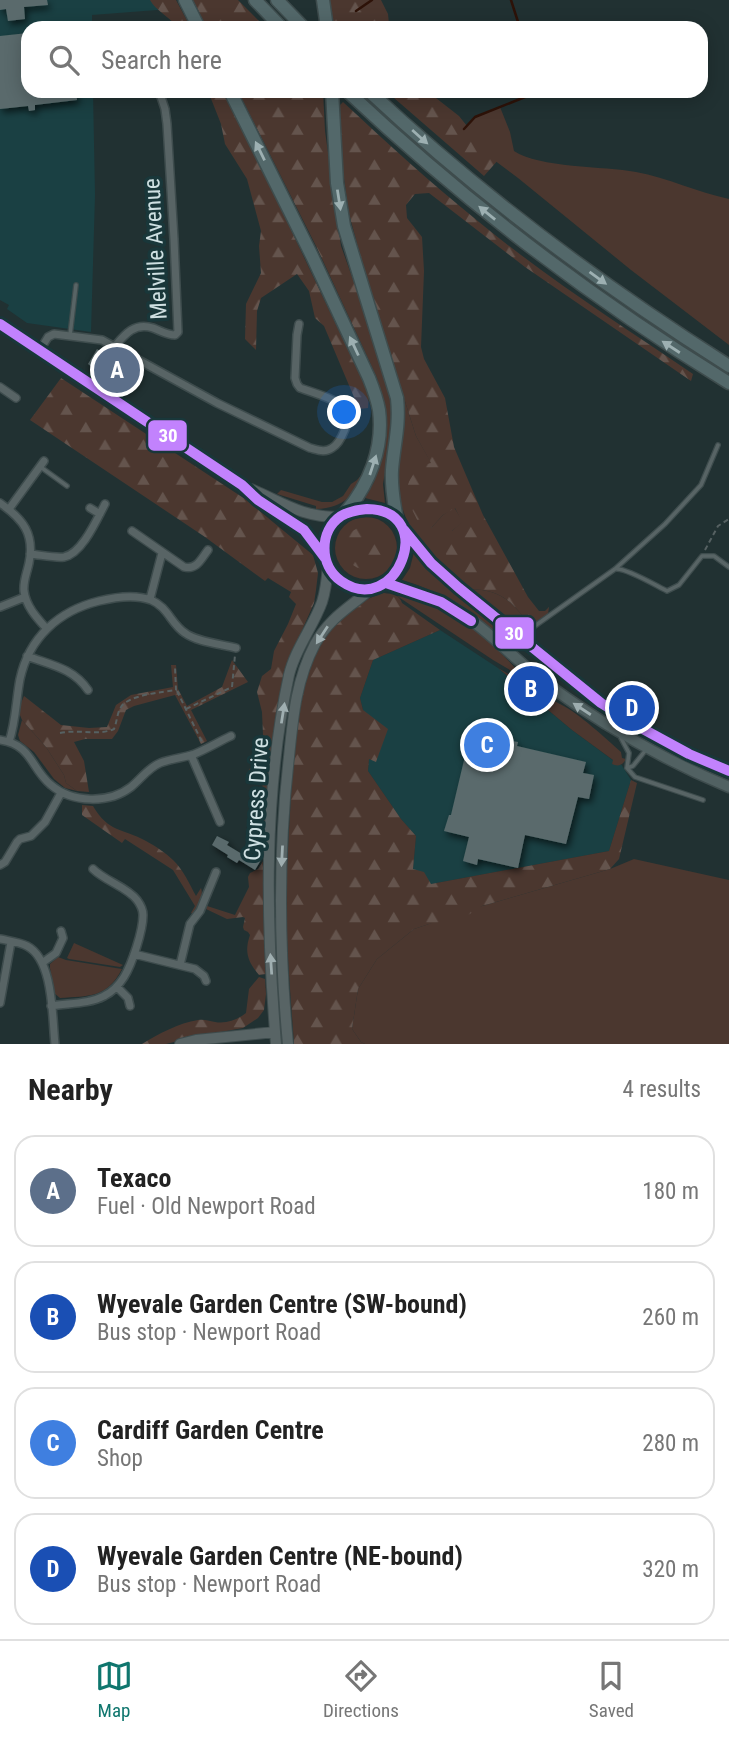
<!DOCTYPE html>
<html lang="en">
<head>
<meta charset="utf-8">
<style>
	:root { --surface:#fff; --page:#f2f2f2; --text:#222; --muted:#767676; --line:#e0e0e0; --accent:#0f766e }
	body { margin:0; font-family:"Roboto Condensed",sans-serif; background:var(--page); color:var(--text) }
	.you { position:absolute; left:345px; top:413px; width:24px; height:24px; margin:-18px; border:5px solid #fff; border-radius:50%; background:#1a73e8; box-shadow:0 0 0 10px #1a73e833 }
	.badge { display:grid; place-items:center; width:46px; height:46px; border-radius:50%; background:var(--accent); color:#fff; font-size:23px; font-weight:700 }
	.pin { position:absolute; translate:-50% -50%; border:4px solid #fff; box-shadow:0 2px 7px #0006 }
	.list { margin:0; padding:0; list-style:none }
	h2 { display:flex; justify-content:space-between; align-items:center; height:91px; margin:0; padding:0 28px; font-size:30px }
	h2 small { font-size:23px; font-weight:400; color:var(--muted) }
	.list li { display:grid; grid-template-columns:46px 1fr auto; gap:21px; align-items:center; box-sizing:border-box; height:112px; margin:0 14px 14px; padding:0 14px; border:2px solid var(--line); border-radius:21px }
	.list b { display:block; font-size:26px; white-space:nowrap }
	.list p { margin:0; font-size:23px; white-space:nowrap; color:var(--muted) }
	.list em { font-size:23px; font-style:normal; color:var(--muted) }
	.icon { flex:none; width:38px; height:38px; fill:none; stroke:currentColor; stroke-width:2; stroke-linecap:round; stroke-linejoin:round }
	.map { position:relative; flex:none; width:729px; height:1044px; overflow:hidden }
	.search { position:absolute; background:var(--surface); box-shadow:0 4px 18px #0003; left:21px; right:21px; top:21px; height:77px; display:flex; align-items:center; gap:18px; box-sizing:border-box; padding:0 24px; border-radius:21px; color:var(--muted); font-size:26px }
	.sheet { height:595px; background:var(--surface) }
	nav { display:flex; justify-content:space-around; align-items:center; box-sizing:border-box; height:98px; border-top:2px solid var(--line); background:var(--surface); font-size:19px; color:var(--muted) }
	nav a { display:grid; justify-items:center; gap:4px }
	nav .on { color:var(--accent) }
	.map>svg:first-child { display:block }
	.built { fill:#1a4043 }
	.grass { fill:#4b372f }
	.forest { fill:url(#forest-firs) }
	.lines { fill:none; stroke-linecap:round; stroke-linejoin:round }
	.stream { stroke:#2d1208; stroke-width:2.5 }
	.building { fill:#5a6b6c; filter:url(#shadow) }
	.lane-casing { stroke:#3e4c4d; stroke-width:6 }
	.street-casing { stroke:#3e4c4d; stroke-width:10 }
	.secondary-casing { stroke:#3e4c4d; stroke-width:12 }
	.primary-casing { stroke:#3e4c4d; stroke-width:13 }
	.highway-casing { stroke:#3e4c4d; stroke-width:15 }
	.path { stroke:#566162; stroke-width:2; stroke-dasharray:5 3.5; stroke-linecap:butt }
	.lane { stroke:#586465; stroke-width:3.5 }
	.street { stroke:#586465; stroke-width:7 }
	.secondary { stroke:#586465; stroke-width:10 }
	.primary { stroke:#516162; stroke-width:10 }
	.highway { stroke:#53686a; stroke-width:12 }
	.bus-1-casing { stroke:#19373a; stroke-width:16 }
	.bus-1 { stroke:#c282fd; stroke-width:10 }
	.oneway { fill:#9db0b2 }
	.oneway2 { fill:#9faeb0 }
	.oneway3 { fill:#9dadaf }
	.labels { text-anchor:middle; stroke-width:7; stroke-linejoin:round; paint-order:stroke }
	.street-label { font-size:23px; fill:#cfe0e2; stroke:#19373a }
	.line-badge { stroke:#19373a; stroke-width:2.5 }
	.badge-label { font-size:19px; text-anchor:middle; font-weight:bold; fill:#fff }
</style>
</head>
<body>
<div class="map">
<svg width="729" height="1044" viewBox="0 0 729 1044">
	<defs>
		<pattern id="forest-firs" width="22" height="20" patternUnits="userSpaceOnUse" patternTransform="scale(1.75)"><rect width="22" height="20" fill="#4b372f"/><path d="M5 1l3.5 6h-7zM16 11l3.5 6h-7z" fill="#64544d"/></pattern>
		<filter id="shadow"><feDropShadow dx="2.5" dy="4" stdDeviation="3.5" flood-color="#0009"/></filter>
	</defs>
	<rect width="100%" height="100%" fill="#213132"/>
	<path class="built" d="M0,0h164l6,9 -78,6v13h-64v63h65l2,104 -4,137 -64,-9 -20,-14 2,-4 -9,-5z
		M440,630l58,38 74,62 42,31 -2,3h9l10,16 -22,71 -178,33 -18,-14 3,-34 -15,-17 -33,-48 1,-12 7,2 -16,-63 13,-38z"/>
	<path class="grass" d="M500,107l10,25 4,19c25,17 90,15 122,21 32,6 61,20 93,27v146l-98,-75 -113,-92 -28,-21 -26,-28 11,-12z
		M365,313l26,83 2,30 -10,58 2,19 -20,-5 9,-16 8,-28v-54l-5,-22 -23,-50h6z
		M403,395l13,41 16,28 -1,64 12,-13 11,-8 9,15 -11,9 19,58c17,1 30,4 42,16 8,8 11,15 22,17l-8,8h-7c-42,-32 -116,-81 -121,-138 -3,-33 8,-64 4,-97z
		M366,469c-12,25 -20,39 -50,40v-3l-39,-12 4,-4 41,12h10l11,-6 8,-12 6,-4z
		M335 548a31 31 0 1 1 62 0a31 31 0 1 1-62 0Z
		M414,552l30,31 69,55c-4,2 -5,3 -11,2 -8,-3 -26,-22 -35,-28 -20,-15 -41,-25 -65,-32l8,-12z
		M397,596c52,7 95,44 128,83l-32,-19z
		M498,668l25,14 9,10 4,-1c7,6 15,8 24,13 20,10 44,33 61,48l1,6 4,1c-3,6 -8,8 -14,5l1,-4 -41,-30z
		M22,720l24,27 18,28 2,8 11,8 -12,-3 -11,-9 -20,-27 -14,-11 -2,-6z
		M634,859l95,21v164h-364l-4,-2 -9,-13 6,-40 19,-30 37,-30 68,-23 128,-37z
		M74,943l49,22 -3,2 -51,-8 -2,-1z
		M58,957l8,3 56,9c-15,29 -33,27 -62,29l-6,-5 -4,-25v-4z"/>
	<path class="forest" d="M150,0h26l15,28h-13c-8,-11 -22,-17 -28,-28z
		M193,0h45l28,28h-59z
		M329,0h52l7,14 1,10 -3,4h-53z
		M208,91h15l30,59 116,244 -1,14 -9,1 -35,-83 -9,-8 -6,-27 -12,-17 -36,24 -4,13 -1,39 -11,-11 1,-35 15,-31 -2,-27 2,-15 -14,-52 -22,-35 -4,-20z
		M238,91h85l2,40 16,115 24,67 -1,12 -4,3h-6l-37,-80z
		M386,91h41l32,25 12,15 28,28 -15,17z
		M343,102c44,41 89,82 136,120 68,56 142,103 214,152l-2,7 -166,-114 -96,-74 -14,1 -9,11 1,13 15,19 2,34 -3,76 3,12 21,39 9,49 29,68 45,82 11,14h6l4,-4 -1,7 -13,8c-11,-2 -14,-9 -22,-17 -12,-12 -25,-15 -42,-16 -12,-14 -25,-27 -28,-45l9,-13 10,-9 -7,-14 -12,7 -12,13 -12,-4c-3,-8 -10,-18 -11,-27 -4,-16 9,-31 23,-34l-15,-27 -48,-152 -19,-70 -6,-43 -3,-39v-27z
		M61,378l184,121 68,56 5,18 -2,17 -2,13 -25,57 -23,185 -4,1 -3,-1 -1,-12 4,-15 -7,-16 8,-9 -1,-13 -14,-5 1,-6 7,-3 3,-3 4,-28 -1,-23 -5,-20 5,-16 9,-7 3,-18 14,-27 8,-20 -7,-7 2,-5 -23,-14 -3,3 -60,-44 -175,-117z
		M344 548a21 21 0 1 1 42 0a21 21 0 1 1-42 0Z
		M384,593c8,1 16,2 18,10l38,27 -67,30 -13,38 3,12 25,19 -12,33 -7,-3 -1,12 33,48 15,17 -3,33 11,3 7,12 178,-33 22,-71 6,3 -18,76 -9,10 -128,37 -20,13 -33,5 -15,5 -37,30 -19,30 -6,40 9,13 4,2h-71c-3,-44 -7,-88 -8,-133 0,-38 3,-78 5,-116 2,-46 4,-111 28,-151 14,-23 39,-44 65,-51z
		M232,660l16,22 -57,28 16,31 -6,3 -26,-49 -41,11 -8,4 -8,21 -6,8h-27l-11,3 10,19 5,31 -12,-1 -11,-8 -2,-8 -18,-28 -24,-27 -4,-10 6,-14 37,29 28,3 18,-1 9,-22 15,-10 42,-8 -2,-22h5l2,24 9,17 35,-19z
		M82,805l11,1c16,27 29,22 53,35 9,5 20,12 27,19 10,9 17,25 23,36l5,-8c3,9 -3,18 -8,26l-2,-1 4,-7 -22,-36 -48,-31 -3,4 -40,-28z
		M267,855l-1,119 -7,1c-11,-13 -15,-23 -9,-40l-2,-3 -4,-2 -1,-3 2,-9 -2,-1 -16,2 -21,-10 1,-3 28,9 14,-28 -1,-10 2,-4 8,-4z
		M259,977l6,2 1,15 -2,16 -6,8 -15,10 -45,8 -32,8h-24c16,-10 37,-21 56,-24 7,-1 10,1 17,2 11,2 22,-2 31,-9l3,-24z"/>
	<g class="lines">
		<path class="stream" d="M511,0l8,25v3
			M356,11l16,-11
			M464,129l11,-12 50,-20 -2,-6"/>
	</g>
	<path class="building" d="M0,0h47l1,5 -24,2 1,12 -17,2 -2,-12 -6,1z
		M28,33v58h48l1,9 -42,5v5l-6,1 -1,-5 -28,3v-73z
		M97,349l30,20 -7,11 -8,-5 -3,4 -21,-15z
		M470,735l35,9 1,-4 12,2 -1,4 69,16 -3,11 11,2 -5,24 -11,-2 -12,47 -41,-9 -7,33 -40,-9 -1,6 -14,-4 6,-24 -25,-6 5,-16h2z
		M217,836l12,6 -2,3 20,12 3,-4 11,7 -6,10 -16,-10 -2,3 -10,-6 1,-2 -16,-10z"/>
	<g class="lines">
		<g class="lane-casing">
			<path id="lane" d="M70,335l6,-50
				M42,468l25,18
				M617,569c11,0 38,16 50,22l12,-6 23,-29h12l15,11
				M511,649l21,-21 83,-59 50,-45 36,-39 17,-40
				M621,738l8,15 -2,15
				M627,768l8,9 68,23
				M627,768l6,-2 12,-15"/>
		</g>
		<g class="street-casing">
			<path id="street" d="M115,346c10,-12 20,-24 38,-18 8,3 14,7 22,7l3,-3 -4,-93 -7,-115 -2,-15 -6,-18
				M40,350l8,-13 6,-3 48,6 115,63 93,45c8,2 15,5 22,0 9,-5 20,-30 14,-39 -7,-9 -34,-17 -46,-21l-3,-4 -2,-6 2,-43 2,-11
				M0,387l16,11
				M0,503c23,16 35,31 29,60 -2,10 -6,18 -5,28 2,15 12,26 22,37
				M90,508l10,6
				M9,509l35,-48
				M132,531l52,36c13,3 17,-8 24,-17
				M30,554c11,1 24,4 34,3 18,-3 33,-38 41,-53
				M150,599l12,-46
				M0,607l25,-10
				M27,656c24,9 46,12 61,34
				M0,740c33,5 30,28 51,45 21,18 58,19 80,2 10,-8 17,-19 29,-24 10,-4 21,-5 32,-8 13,-5 26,-13 39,-19
				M9,742c7,-21 7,-42 11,-63 9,-41 38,-68 79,-78 16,-4 36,-7 52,-1 17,7 20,24 34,33 12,9 36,11 51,15
				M191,755l29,67
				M0,865l5,-3 12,-20 3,-3 11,-3 14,-14 16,-29
				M0,939c9,2 19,3 27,7 27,14 25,72 28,98
				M134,954l61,15 9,7 2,5
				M42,963l14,-10 7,-15 -2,-7
				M180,965l10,-41 10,-13 16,-39
				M117,987l11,11 2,8
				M0,1003l11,-61
				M51,1006c17,-3 38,-2 53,-10 8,-4 15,-11 20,-19 8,-13 19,-46 19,-62 0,-5 -3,-11 -6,-15 -10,-13 -32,-19 -44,-31"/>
		</g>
		<g class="secondary-casing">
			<path id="secondary" d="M0,324l242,161 16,15 46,30 21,28
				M251,489c33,14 50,28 88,28
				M180,1044l16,-4 79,-8
				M276,1044c-10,-121 -13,-249 13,-369 6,-26 24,-48 33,-73 4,-12 5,-24 6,-37
				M288,1044c-9,-95 -10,-192 1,-287 4,-40 7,-77 26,-113 15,-27 34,-36 56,-55"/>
		</g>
		<g class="primary-casing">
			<path id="primary" d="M367,509c6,0 12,0 17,2 22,8 26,36 16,55 -11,24 -45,30 -64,11 -18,-17 -15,-48 5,-61 8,-5 18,-6 26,-7z
				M404,530l27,33 28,25 142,115 42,26 46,25 40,17
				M386,583c26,8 52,14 75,30 31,20 56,49 86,71 57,42 117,76 182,103"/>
		</g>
		<g class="highway-casing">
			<path id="highway" d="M185,0l14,28
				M255,0l27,28
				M277,0l27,28
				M323,0l4,28
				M230,91l82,165 57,122c4,10 8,21 10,32 5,38 -10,75 -34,103
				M332,91l5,92 7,43 53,172c3,28 -3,46 -5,72 -1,17 2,34 5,50
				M347,91c117,110 245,208 382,292
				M369,91c111,104 232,194 360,275"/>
		</g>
		<path class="path" d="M705,550l13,-24 11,-7
			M177,691l25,51
			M186,709l46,-22 3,-32
			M60,733c18,-4 38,3 54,-4 3,-7 3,-16 7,-22 7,-12 42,-15 55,-17l-1,-23"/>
		<use href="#lane" class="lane"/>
		<use href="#street" class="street"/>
		<use href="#secondary" class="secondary"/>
		<use href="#primary" class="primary"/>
		<use href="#highway" class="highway"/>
		<g class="bus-1-casing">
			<path id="bus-1" d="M0,324l242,161 16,15 46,30 21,28
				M367,509c73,1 29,111 -26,72 -22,-16 -22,-50 0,-65 8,-5 17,-6 26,-7z
				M404,530l27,33 28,25 142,115 42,26 46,25 40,17
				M386,583l55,19 30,19"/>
		</g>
		<use href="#bus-1" class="bus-1"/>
	</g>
	<defs><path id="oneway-solid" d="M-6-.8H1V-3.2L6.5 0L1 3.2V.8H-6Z" transform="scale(1.75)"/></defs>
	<g class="oneway">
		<use href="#oneway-solid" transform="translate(420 137) rotate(42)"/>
		<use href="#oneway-solid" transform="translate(260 151) rotate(-116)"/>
		<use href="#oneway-solid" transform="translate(339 200) rotate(81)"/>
		<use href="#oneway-solid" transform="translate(487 213) rotate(-141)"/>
		<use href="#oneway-solid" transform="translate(598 278) rotate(36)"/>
		<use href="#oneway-solid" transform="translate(354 346) rotate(-115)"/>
		<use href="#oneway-solid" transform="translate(671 347) rotate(-147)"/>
		<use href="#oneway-solid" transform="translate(373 465) rotate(-72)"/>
	</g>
	<g class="oneway2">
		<use href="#oneway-solid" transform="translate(322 635) rotate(123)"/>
		<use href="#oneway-solid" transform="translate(283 713) rotate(-81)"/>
		<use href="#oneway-solid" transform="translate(282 856) rotate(93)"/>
		<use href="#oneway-solid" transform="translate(271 964) rotate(-94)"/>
	</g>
	<use class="oneway3" href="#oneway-solid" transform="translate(582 709) rotate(-147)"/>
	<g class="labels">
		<g class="street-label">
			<text transform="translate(155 249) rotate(-93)" y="8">Melville Avenue</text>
			<text transform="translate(256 799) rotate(-86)" y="8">Cypress Drive</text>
		</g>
	</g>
	<g class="line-badge">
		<rect x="147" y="419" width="41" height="33" rx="7" fill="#c282fd"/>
		<rect x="494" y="616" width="41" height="34" rx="7" fill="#c282fd"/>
	</g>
	<g class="badge-label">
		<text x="168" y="442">30</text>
		<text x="514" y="640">30</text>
	</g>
</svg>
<div class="you"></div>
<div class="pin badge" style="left:117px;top:370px;background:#5c6f8a">A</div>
<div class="pin badge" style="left:531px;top:689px;background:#1a4fb4">B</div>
<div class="pin badge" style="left:487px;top:745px;background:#3f7fe0">C</div>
<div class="pin badge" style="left:632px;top:708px;background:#1a4fb4">D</div>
<div class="search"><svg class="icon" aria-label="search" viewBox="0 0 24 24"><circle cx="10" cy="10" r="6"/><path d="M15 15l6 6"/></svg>Search here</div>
</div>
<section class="sheet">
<h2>Nearby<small>4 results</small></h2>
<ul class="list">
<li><span class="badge" style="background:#5c6f8a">A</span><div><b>Texaco</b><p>Fuel · Old Newport Road</p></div><em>180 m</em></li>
<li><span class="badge" style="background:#1a4fb4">B</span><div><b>Wyevale Garden Centre (SW-bound)</b><p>Bus stop · Newport Road</p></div><em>260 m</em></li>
<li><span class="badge" style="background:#3f7fe0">C</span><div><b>Cardiff Garden Centre</b><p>Shop</p></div><em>280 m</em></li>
<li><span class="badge" style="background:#1a4fb4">D</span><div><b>Wyevale Garden Centre (NE-bound)</b><p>Bus stop · Newport Road</p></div><em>320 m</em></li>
</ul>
</section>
<nav>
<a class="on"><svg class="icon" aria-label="map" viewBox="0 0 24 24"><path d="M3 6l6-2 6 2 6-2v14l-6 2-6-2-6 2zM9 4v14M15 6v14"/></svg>Map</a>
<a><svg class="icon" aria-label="directions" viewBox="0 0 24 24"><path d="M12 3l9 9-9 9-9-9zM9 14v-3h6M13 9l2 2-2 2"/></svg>Directions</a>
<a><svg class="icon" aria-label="saved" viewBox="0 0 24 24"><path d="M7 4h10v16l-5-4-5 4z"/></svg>Saved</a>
</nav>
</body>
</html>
